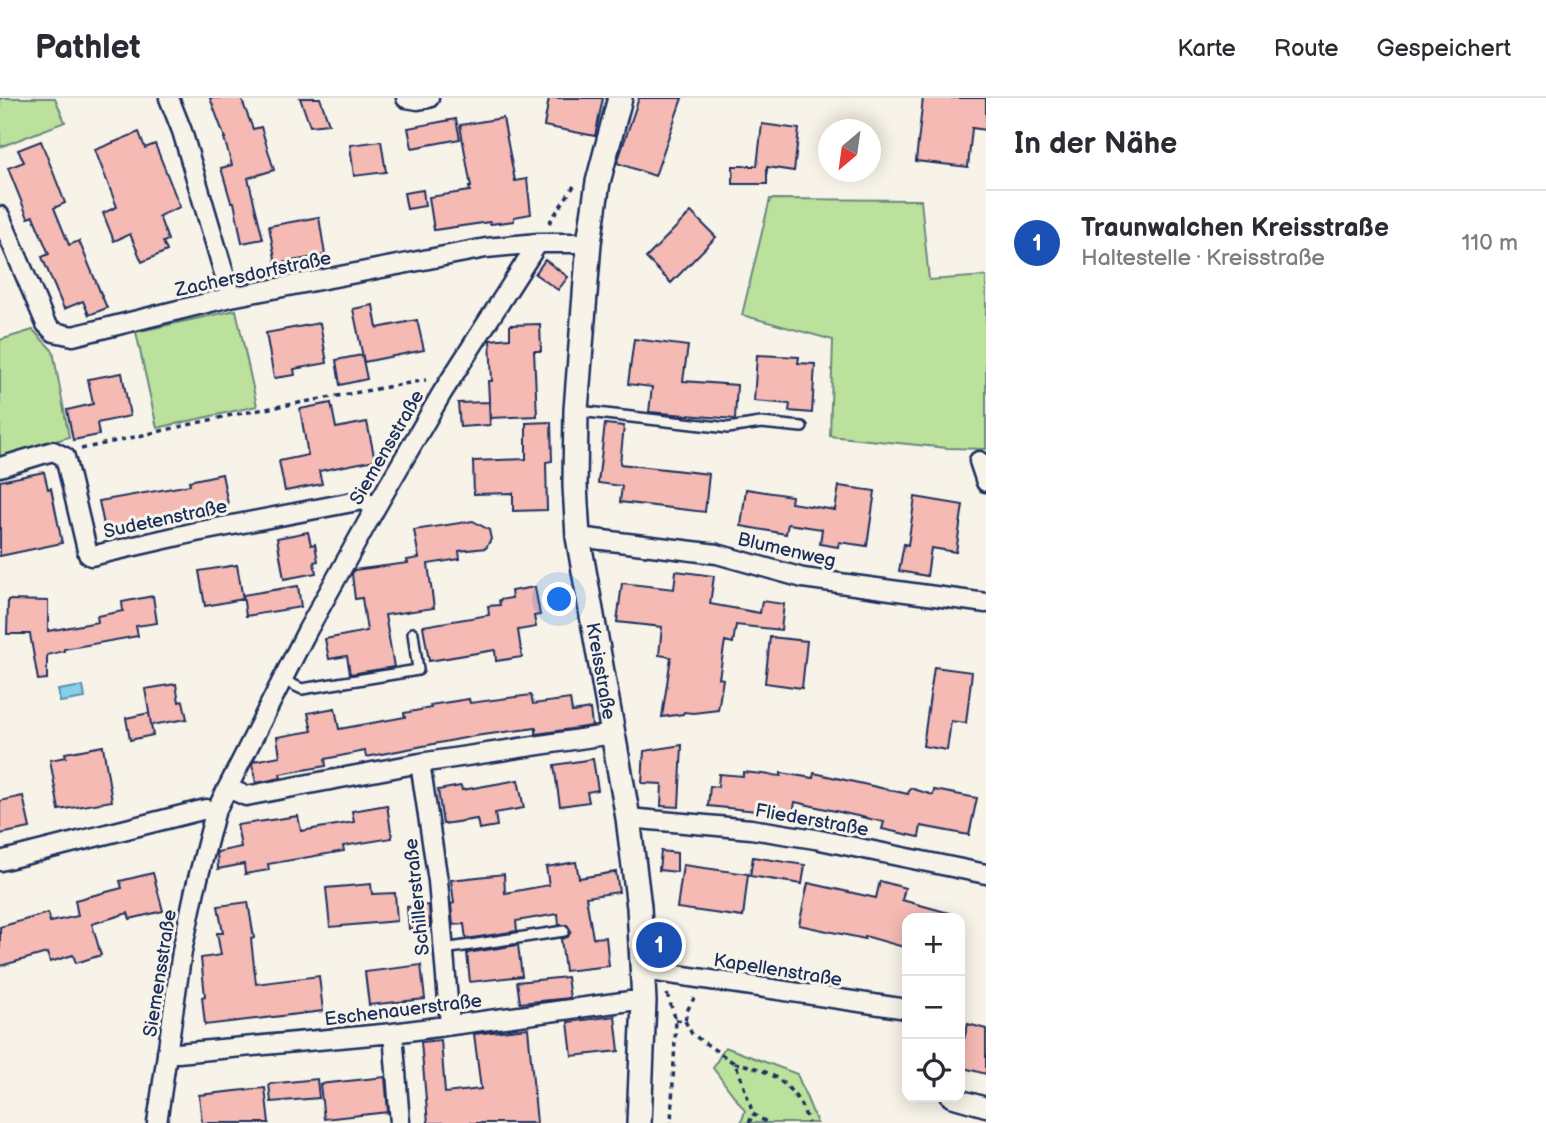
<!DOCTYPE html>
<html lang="de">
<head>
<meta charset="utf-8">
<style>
	:root { --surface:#fff; --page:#f7f7f7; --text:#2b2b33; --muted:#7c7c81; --line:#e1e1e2; --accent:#1b2f5e }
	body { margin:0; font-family:"Balsamiq Sans",sans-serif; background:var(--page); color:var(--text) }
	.controls { position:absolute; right:21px; bottom:21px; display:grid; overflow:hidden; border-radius:14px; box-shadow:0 4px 18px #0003 }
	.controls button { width:63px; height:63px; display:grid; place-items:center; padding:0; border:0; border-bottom:2px solid var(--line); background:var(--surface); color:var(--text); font:35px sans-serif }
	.compass { position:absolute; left:818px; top:21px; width:63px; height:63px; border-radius:50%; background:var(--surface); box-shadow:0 4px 18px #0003; rotate:209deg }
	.you { position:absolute; left:560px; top:502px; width:24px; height:24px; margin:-18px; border:5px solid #fff; border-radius:50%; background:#1a73e8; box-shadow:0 0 0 10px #1a73e833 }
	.badge { display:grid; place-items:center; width:46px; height:46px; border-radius:50%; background:var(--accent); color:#fff; font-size:23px; font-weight:700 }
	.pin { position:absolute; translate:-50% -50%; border:4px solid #fff; box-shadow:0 2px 7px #0006 }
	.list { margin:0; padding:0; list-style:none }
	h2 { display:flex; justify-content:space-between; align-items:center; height:91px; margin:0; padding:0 28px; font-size:30px }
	h2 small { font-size:23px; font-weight:400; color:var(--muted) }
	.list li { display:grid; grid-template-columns:46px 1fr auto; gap:21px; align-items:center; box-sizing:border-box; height:105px; padding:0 28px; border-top:2px solid var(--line) }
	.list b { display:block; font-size:26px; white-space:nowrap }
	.list p { margin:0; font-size:23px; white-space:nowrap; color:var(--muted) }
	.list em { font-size:23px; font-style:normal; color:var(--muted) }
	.icon { flex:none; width:38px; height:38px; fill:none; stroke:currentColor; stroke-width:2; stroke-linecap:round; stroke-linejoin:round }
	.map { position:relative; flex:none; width:986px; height:1025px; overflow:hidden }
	header { display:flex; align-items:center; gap:42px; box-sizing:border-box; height:98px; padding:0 35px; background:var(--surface); border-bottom:2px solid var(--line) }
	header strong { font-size:33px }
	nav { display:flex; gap:38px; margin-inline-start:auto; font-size:24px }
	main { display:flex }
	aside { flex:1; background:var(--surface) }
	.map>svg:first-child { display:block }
	.green { fill:#bbe19c; stroke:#6b887d; stroke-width:2 }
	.water { fill:#86d1e7; stroke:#5b90b0; stroke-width:2 }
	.building { fill:#f5bab3; stroke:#1b2f5e; stroke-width:2 }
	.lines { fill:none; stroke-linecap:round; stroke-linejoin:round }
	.service-casing { stroke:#1b2f5e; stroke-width:14 }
	.minor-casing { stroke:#1b2f5e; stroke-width:23 }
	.tertiary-casing { stroke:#1b2f5e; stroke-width:28 }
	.path { stroke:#1b2f5e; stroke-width:3.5; stroke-dasharray:5 5; stroke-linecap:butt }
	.service { stroke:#f7f3e8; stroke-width:9 }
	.minor { stroke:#f7f3e8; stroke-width:18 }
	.tertiary { stroke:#f7f3e8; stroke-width:23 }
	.labels { text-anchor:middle; stroke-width:6; stroke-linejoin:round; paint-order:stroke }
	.street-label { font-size:19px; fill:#1b2f5e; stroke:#f7f3e8 }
</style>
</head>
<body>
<header>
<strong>Pathlet</strong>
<nav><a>Karte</a><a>Route</a><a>Gespeichert</a></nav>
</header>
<main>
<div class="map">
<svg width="986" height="1025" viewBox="0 0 986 1025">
	<rect width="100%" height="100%" fill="#f7f3e8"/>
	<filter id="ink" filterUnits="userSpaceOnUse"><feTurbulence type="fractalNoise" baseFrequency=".0143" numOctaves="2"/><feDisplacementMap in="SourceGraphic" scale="14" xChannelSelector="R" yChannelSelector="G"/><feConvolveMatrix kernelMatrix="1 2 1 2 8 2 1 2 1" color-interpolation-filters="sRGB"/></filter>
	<g filter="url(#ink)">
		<path class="green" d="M0,0h55l10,24 -65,25z
			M770,101l151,1 8,80 57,-4v173l-39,-1 -117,-12 3,-96 -91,-25z
			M236,212l21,96 -100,22 -21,-96z
			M33,232l20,21 16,86 -69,21v-118z
			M725,949l72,27 20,49h-76l4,-12 -32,-43z"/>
		<path class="water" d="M83,588l2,12 -25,4 -2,-12z"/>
		<path class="building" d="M210,0h31l12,31 8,-2 13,43 -26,8 15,61 -21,4 -8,-41h-3l-10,-34 11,-3 -8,-27h1z
			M300,0h20l9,26 -19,2z
			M549,0h54l-8,38 -51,-10z
			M639,0h43l-27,78 -38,-13z
			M923,0h63v32l-14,-2 -4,39 -52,-6z
			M503,20l12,63 12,-2 4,35 -17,3v4l-24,3v-2l-56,8 -5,-33 41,-6 -1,-4h2l-11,-62z
			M456,21l4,20 -48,9 -4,-20z
			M762,26l37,5 -5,42 -27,-4v17h-34v-18h24z
			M139,34l6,16 10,-4 25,63 -21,9 9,24 -5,2 4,9 -25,11 -12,-28 -16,7 -11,-28 14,-6 -22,-57z
			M41,43l24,62 -11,5 15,37 10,-4 28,67 -18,7 -6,-14 -19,8 -22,-52 7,-3 -16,-38 -5,2 -20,-50 16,-6 -6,-12z
			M381,43l5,31 -32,4 -4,-31z
			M423,92l2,16 -18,3 -3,-16z
			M691,114l25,25 -45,46 -25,-25z
			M319,119l6,38 -49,9 -7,-38z
			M545,162l23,17 -10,13 -23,-16z
			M373,207l4,23 40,-8 7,30 -60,12 -11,-53z
			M320,225l7,40 -33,6 1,6 -21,3 -8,-45z
			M540,226l1,27h-7l3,65 -47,2 -2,-37h4l-2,-41 20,-2v-13z
			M634,241l54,7 -5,35 54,4 -2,34 -86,-7 3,-25 -24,-3z
			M362,257l5,24 -27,6 -4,-25z
			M757,257l42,2 -1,6 17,1 -3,49 -23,-2 1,-7 -36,-3z
			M122,275l8,43 -33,7 2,12 -26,5 -6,-30 26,-6 -5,-25z
			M489,304l1,23 -30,2 -2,-24z
			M331,305l5,25 31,-6 8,38 -56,11 3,13 -37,7 -6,-30 29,-6 -8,-46z
			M551,324l1,39 -6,1 1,48 -34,1v-18l-39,1 -1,-33 53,-2v-36z
			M605,326l19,2 -4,38 89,10 -4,38 -85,-10 2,-16 -24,-3z
			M44,374l4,17 3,-1 11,55 -62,13v-75z
			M222,376l6,30 -89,16 1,4 -35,6 -6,-29 91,-16 -1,-4z
			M839,388l36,5 -8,55 -28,-4 -1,5 -18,-3 2,-15 -34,-5 -2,10 -45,-8 5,-37 46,7 -1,7 44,7z
			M915,399l48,8 -7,47 -25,-4 -4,28 -28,-5 5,-27 4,1z
			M473,423l16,9 2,9 -5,9 -27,3 1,8 -32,5 6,44 -49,7 9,52 -44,7 -3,-18 -18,3 -4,-20 42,-8 -5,-33 -7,1 -3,-25 2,-4 54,-7 -1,-3 12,-2 -5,-28z
			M308,434l3,13 4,-1 3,17 -4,1 2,11 -32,6 -7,-41z
			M237,467l6,34 -38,7 -6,-35z
			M676,473l38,5 -4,28 50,9 2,-12 22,3 -3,26 -45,-5 -3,18 -8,-2 -6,37 4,1 -5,31 -25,3 -9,-1 -1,2 -21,3 9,-60 -12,-2 3,-28 -45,-5 5,-39 52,6z
			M298,488l3,21 -55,9 -3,-21z
			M535,489l5,28 -6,1 2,11 -18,3 4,27 -26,4 -1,-11 -66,11 -6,-35 66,-11 -1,-9 12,-1 -1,-5 13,-2 -1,-7z
			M153,498l4,27 -21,3 2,10 -74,13v2l-17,4v24l-9,1 -8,-46h-23l1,-34 40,1v30l50,-9 -1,-6 26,-5 -1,-9z
			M770,539l37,4 -5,47 -37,-5z
			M934,569l38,5 -6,51 -15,-2 -4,29 -24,-4z
			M176,586l3,18 4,-1 4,18 -36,6 2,10 -23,5 -4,-22 23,-5 2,11 -6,-35z
			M531,597l2,9 37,-5 2,13 18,-3 2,17 -56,8v-6l-61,8 -109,21 -1,-6 -40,8 1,7 -46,8 1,4 -25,5 -4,-19 2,-3 26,-5 -3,-19 35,-6 -4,-18 27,-5 4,21 66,-12 -1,-4 27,-5 -1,-3 39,-6 1,4z
			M682,647l-3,62 -18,-1 1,-22 -20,-1 2,-32z
			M103,648l9,55 -53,9 -9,-50 16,-3 -1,-4z
			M593,661l5,31 -11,2 2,10 -29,4 -6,-41z
			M743,674l38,4v-3l32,5 1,-5 94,21 2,-6 23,7 1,-5 43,8 -8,37 -48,-9 -2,11 -37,-8 2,-7 -89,-20 -2,12 -35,-6 -1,3 -49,-5 2,-20 8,1 1,-13 24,2z
			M518,682l6,28 -29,5 2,13 -18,3 -2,-10 -34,5 -5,-34 23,-4 1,4z
			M23,698l7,32 -30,6v-33z
			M387,707l5,33 -49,8 1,5 -76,13 1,6 -24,4 -1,-10 -26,5 -1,-17 24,-5 -4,-22 61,-9 3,15 53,-9 -2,-11z
			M661,753l16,2v19l-18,-2z
			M753,759l52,8 -3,19 -52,-8z
			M576,764l3,16 37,-6 3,20 -33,5 7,41 13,-1 3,29 -44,5 -4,-32 7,-2 3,-6 -4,-6h-8l-1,-11 -42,7 1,10 -51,8 -2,-15 -11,1 -2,-21 3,-1 -3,-23 53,-6 1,19 44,-8 -3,-18z
			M683,767l65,9 -5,43 -66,-9z
			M153,775l10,38 -33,8 -2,-6 -36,11 9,31 -25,8 -3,-8 -23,7 -3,-9 -47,13v-39l48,-14 2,9 28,-6 -3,-16 47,-12 -2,-7z
			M880,783l25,7 -3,12 47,13 -1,5h-41v30l-42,-12v3l-66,-14 9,-42 68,15z
			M371,786l1,10 23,-1 2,28 -67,6 -4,-39z
			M248,804l6,36 -3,1 5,45 63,-8 4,35 -118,14 -3,-28 3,-1 -4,-38 20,-3 -4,-22h6l-5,-27z
			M429,807l1,22 -21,2 -2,-22z
			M518,847l4,31 -52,6 -3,-29z
			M421,867l4,34 -56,6 -4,-33z
			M567,879l3,21 -50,5 -3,-21z
			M615,918l4,35 -47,5 -4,-34z
			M968,926l18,5v45l-26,-7v-13z
			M528,930l9,95h-109l-7,-81 20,-2 4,53 36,-4 -7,-55z
			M385,979l3,35 -64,7 -4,-35z
			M317,981l2,19 -48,4 -2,-18z
			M265,990l4,35h-67l-3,-28z"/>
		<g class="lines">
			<g class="service-casing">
				<path id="service" d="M579,313l149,17 33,-5 41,4
					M283,582l19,9 116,-19 -5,-37
					M444,851l120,-18"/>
			</g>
			<g class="minor-casing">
				<path id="minor" d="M169,0l13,33 49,166
					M406,0l12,2 11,-2
					M0,118l46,108 8,8 19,4 158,-39 255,-49 52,-5h51
					M979,363l7,21
					M0,369l53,-16 12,6 23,97 3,2 105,-24 167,-32 13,7
					M578,439l139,17 86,24 183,25
					M420,665l18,118 12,144
					M228,690l18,8 174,-33 193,-29
					M628,720l123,11 64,10 171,35
					M0,763l206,-52 9,4
					M643,873l14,1 250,37
					M393,935l7,90
					M167,954l11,1 215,-20 237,-32h14
					M951,999l35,10
					M157,1025l25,-172 13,-61 20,-77 92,-182 69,-124 66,-114 96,-150"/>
			</g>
			<g class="tertiary-casing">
				<g id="tertiary">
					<path id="s1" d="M620,0l-22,84 -9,61 -13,167 -1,76 3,51 50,281 11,89 5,94 -5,122"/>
				</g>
			</g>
			<path class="path" d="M549,125l25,-37
				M81,351l151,-34 194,-35
				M667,896l9,26 -5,103
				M676,922l9,1 2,-10 7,-13
				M685,923l7,13 42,29 5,9 14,42 15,9
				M734,965c36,5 64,24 74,60
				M749,1025l4,-9"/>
			<use href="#service" class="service"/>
			<use href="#minor" class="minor"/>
			<use href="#tertiary" class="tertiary"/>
		</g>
	</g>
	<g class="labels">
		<g class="street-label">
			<text transform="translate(253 175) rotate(-12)" y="7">Zachersdorfstraße</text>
			<text transform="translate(386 349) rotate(-60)" y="7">Siemensstraße</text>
			<text transform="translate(165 420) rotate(-12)" y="7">Sudetenstraße</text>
			<text transform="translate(787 451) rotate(13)" y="7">Blumenweg</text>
			<text dy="7" stroke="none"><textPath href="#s1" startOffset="579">Kreisstraße</textPath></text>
			<text transform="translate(812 721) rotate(10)" y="7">Fliederstraße</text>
			<text transform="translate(416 799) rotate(-96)" y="7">Schillerstraße</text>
			<text transform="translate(778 871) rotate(9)" y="7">Kapellenstraße</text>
			<text transform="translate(159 875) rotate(-81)" y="7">Siemensstraße</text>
			<text transform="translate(403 911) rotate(-7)" y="7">Eschenauerstraße</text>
		</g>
	</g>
</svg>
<div class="controls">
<button>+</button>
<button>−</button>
<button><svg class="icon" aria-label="locate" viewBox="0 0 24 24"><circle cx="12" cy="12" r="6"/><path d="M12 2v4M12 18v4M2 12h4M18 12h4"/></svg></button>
</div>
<svg class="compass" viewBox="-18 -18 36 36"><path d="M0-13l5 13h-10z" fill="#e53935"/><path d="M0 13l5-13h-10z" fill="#7c7c81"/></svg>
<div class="you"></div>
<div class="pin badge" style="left:659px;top:847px;background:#1a4fb4">1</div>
</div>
<aside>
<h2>In der Nähe<small></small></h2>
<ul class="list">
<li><span class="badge" style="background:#1a4fb4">1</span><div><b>Traunwalchen Kreisstraße</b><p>Haltestelle · Kreisstraße</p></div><em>110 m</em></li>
</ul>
</aside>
</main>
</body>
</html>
